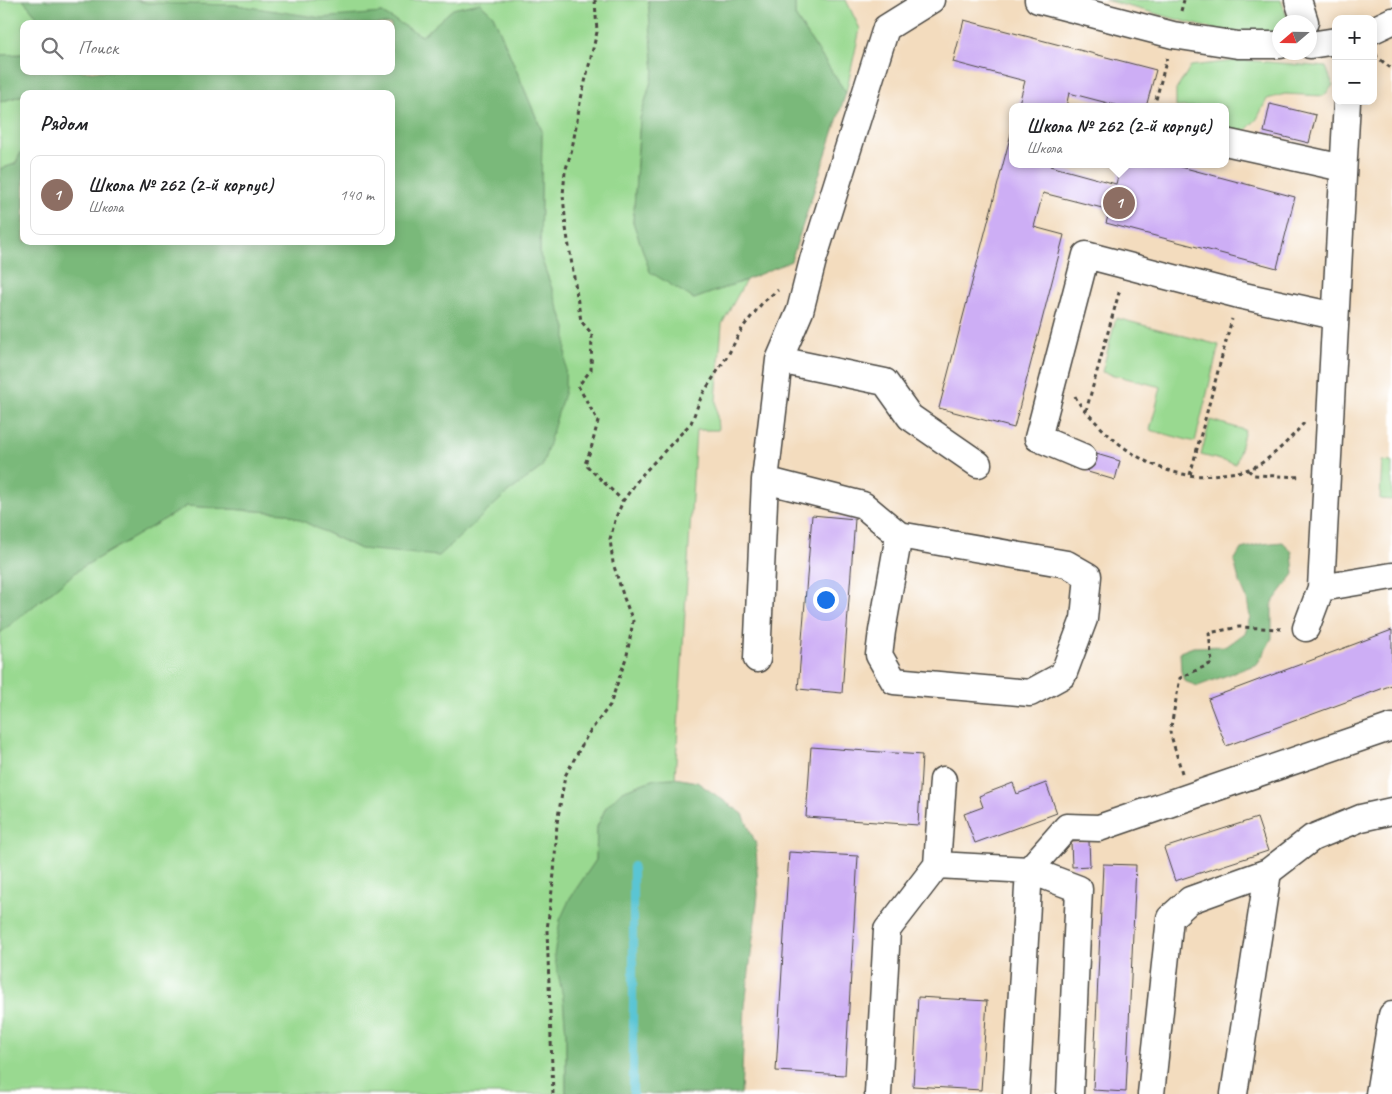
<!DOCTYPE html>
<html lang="ru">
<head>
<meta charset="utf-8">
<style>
	:root { --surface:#fff; --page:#f6f6f6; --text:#202124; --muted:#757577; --line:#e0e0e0; --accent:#7c3aed }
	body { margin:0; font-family:Caveat,sans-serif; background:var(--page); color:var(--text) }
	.controls { position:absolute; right:15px; top:15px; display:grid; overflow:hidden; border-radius:10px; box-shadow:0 2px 12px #0003 }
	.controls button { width:45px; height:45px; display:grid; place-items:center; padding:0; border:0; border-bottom:1px solid var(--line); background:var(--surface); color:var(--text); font:25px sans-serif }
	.compass { position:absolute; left:1272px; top:15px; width:45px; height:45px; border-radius:50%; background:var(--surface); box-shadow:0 2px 12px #0003; rotate:250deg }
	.you { position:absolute; left:825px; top:599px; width:18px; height:18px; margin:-12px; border:4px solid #fff; border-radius:50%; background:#1a73e8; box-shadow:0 0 0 8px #1a73e833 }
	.badge { display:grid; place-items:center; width:32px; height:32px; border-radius:50%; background:var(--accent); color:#fff; font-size:16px; font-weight:700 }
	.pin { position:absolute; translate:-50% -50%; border:2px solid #fff; box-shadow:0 1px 5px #0006 }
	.popup { position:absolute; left:1009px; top:103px; width:220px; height:65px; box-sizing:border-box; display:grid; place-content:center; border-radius:10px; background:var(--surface); filter:drop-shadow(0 1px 4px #0005); font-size:16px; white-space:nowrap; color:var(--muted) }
	.popup b { font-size:19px; color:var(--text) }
	.popup::after { content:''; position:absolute; left:50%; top:100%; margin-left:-10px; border:10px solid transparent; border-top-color:var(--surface) }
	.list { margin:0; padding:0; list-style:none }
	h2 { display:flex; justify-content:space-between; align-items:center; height:65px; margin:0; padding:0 20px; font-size:21px }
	h2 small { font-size:16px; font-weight:400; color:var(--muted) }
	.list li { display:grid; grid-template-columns:32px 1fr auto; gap:15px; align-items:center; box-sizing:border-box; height:80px; margin:0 10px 10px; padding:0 10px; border:1px solid var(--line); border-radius:10px }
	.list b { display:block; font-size:19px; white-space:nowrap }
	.list p { margin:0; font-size:16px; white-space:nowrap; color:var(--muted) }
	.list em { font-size:16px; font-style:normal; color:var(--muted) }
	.icon { flex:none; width:28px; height:28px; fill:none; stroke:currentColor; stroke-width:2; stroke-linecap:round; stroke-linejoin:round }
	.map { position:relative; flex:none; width:1392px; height:1094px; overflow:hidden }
	.search { position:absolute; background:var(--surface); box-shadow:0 2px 12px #0003; left:20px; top:20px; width:375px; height:55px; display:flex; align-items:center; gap:12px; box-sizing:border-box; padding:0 18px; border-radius:10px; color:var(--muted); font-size:19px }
	.panel { position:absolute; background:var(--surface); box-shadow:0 2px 12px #0003; left:20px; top:90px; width:375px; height:155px; border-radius:10px }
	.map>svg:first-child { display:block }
	.green { fill:#99d990; stroke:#62825e }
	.forest { fill:#7ab97a; stroke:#527252 }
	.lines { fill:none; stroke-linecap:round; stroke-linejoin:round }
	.stream { stroke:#5ac5d4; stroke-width:8 }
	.building { fill:#cdaef5 }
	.minor-casing { stroke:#494641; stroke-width:29 }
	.path { stroke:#494641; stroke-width:3; stroke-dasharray:4 4; stroke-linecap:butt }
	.minor { stroke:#fff; stroke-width:26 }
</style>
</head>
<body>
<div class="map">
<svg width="1392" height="1094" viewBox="0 0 1392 1094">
	<rect width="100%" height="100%" fill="#fff"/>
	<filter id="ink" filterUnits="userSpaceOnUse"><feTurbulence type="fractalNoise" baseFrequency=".02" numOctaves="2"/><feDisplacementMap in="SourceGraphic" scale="10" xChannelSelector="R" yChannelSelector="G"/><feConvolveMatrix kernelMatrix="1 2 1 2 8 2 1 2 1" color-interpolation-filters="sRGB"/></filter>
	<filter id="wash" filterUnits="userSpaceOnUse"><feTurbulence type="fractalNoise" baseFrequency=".0096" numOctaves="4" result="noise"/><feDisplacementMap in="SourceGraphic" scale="20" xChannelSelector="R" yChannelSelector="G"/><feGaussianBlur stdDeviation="1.12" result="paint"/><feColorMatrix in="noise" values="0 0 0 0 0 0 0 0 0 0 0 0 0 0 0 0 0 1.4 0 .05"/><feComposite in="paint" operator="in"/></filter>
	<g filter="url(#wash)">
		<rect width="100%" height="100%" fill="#f3dcbe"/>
		<path class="green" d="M0,0h23l21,24h-20v30l-24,1z
			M134,0h514l6,71 -14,48 -7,103 17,49 44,28 52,-19 -24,44 -6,77 2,29h-22l-21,348 -20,1 -32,12 -17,16 -9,20 -1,33 -26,38 -7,99 3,37v60h-566v-461l81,-65 106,-62 99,7 74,36 146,-55 36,-27 24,-139 -26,-73 2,-124 -49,-116 -13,-12 -27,6 -31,27 -40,-23 -61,6 -85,-14 -88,-2z
			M795,0h51l14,29 -14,64 -51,-77z
			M1105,0h176l8,22h-9l-1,10h-55z
			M1244,60l82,7 7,18 -9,11 -39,-2 -18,5 -10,20 -13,13 -18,4 -1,-29h-49v-17l15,-24z
			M24,95v52l-9,17 -15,5v-67z
			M1116,318l103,27 -24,97 -45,-12 11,-43 -59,-15z
			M1210,420l35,10 -9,34 -35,-9z
			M1382,461l10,1v38l-12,-1z"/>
		<path class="forest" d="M23,0h111l14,3 88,2 85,13 61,-5 40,23 31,-27 27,-6 13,12 49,116 -2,124 26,73 -1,62 -23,77 -36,27 -67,62 -79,-7 -74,-36 -99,-7 -106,62 -81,65v-464l15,-5 9,-17v94h367v-147h-339l1,-3h-17l-36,11v-47l24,-1v17h367v-47h-347z
			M648,0h147v16l51,77 -55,168 -45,19 -52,19 -44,-27 -17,-50 7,-103 14,-48z
			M1283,542l9,10 2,22 -22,29v35l-8,15 -7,11 -59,22 -14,-5 -3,-10 -1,-19 13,-5 34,-1 18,-13 5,-16 -3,-18 -8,-19 -5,-19 7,-12 20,-5z
			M675,778l22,4 46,32 13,30 2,51 -13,111 -4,88h-175v-60l-3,-37 -9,-42 6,-35 10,-22 26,-38 1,-33 9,-20 16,-16 33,-12z"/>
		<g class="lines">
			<path class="stream" d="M633,866v228"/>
		</g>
		<g id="blocks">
			<path class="building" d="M964,20l192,50 -10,37h-23l-54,-14 -3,14h-48l7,-26 -72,-19z
				M1270,104l46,11 -7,28 -45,-11z
				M1012,130l1,34h38l-1,2 66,18 5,-20h49l125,33 -18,71 -171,-45 4,-13 -67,-17 -9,34 30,8 -50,193 -75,-20z
				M1093,453l27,8 -5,19 -27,-8z
				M812,515l43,4 -13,174 -44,-4z
				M1392,630v55l-166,61 -18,-47z
				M811,747l111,8 -4,70 -112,-8z
				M1013,783l4,11 29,-11 11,30 -82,30 -11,-29 19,-7 -4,-11z
				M1257,818l11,33 -93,30 -11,-33z
				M1089,841l1,25 -18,1 -1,-25z
				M789,852l69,4 -13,219 -69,-4z
				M1103,864l33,1 -10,227 -33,-2z
				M918,997l69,4 -6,89 -68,-4z"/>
		</g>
	</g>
	<g filter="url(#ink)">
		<use href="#blocks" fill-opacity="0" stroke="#494641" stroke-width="1"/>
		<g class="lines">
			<g class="minor-casing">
				<path id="minor" d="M1038,0l135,35 65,10h42
					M1298,0l7,22
					M1373,30l19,-9
					M1310,45l26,-4
					M1225,142l118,26
					M779,360l106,22 25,35 68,47
					M1083,457l-45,-19 48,-183 153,40 96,21
					M765,480l98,25 36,30 168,29 21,12 -4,43 -21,56 -33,18 -136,-12 -15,-26 3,-24 17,-96
					M1321,588l26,-487
					M1306,628l15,-40 71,-12
					M757,659l8,-179 14,-120 21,-49 13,-51 73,-232 45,-28
					M937,865l6,-85
					M878,1094l9,-164 50,-65 92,5 -13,224
					M1070,1094l9,-205 -50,-19 38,-43 32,1 293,-101
					M1151,1094l19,-176 20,-18 78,-28 44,-34 49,-20 31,-7
					M1234,1094l34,-222
					M1379,1094l13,-79"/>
			</g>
			<path class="path" d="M595,0l2,32 -17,71 -8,46 -7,23 -2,23 3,33 15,93 11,13 -1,36 -13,16 20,35 -7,28 -6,15 38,37
				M1181,11l3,-11
				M1376,54l1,3 15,12
				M1154,107l13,-49
				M1075,396c4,9 12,17 19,24 24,27 58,50 94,55 11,2 23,0 34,-1 9,-1 19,-2 27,-5 19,-6 42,-31 55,-46
				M1086,411l34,-122
				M1248,470l6,5 48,2
				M1190,475l42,-156
				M1182,773l-12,-41 10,-54 32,-15 -3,-30 30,-6 42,2
				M553,1094l-6,-164 7,-56 3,-51 8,-47 23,-42 22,-29 17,-50 6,-34 -9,-23 -11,-35 -3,-24 6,-22 7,-16 17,-24 51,-54 11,-28 26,-40 15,-28 20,-25 15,-12"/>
			<use href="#minor" class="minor"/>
		</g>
	</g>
</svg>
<div class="controls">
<button>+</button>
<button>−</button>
</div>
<svg class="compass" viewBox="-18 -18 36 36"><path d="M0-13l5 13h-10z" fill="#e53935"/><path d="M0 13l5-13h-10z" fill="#757577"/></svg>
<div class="you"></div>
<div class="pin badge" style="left:1119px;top:203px;background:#8d6e63">1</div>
<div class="popup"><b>Школа № 262 (2-й корпус)</b>Школа</div>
<div class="search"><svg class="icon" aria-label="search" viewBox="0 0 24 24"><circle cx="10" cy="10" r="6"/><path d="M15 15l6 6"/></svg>Поиск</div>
<section class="panel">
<h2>Рядом<small></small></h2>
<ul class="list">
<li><span class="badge" style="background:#8d6e63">1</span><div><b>Школа № 262 (2-й корпус)</b><p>Школа</p></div><em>140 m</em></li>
</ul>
</section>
</div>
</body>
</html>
